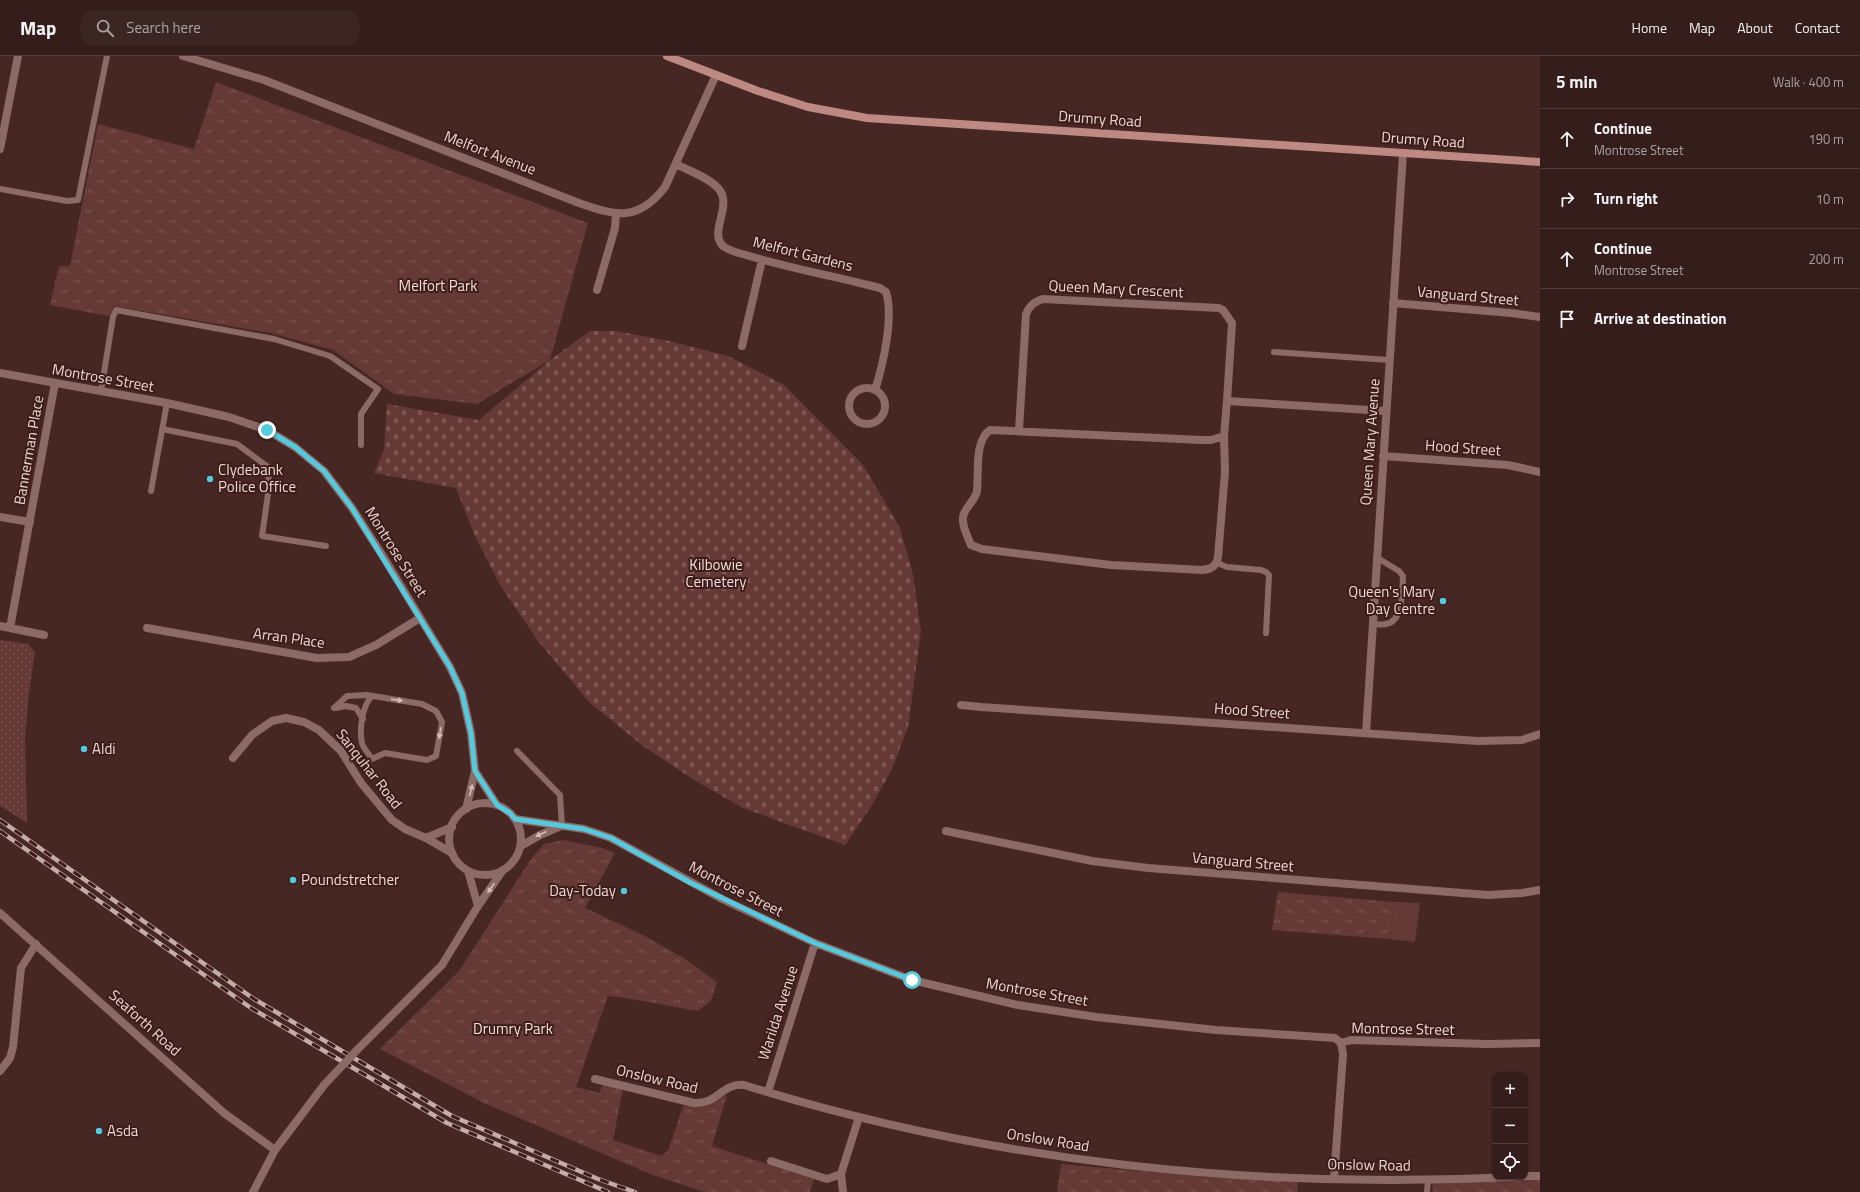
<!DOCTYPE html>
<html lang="en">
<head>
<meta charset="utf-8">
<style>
	:root { --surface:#341d1b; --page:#3c2624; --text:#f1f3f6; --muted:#a9a2a3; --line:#4e3b3a }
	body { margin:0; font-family:"Titillium Web",sans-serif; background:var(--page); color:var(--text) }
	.controls { position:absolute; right:12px; bottom:12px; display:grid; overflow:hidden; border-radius:8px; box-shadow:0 1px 3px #0004 }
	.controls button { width:36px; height:36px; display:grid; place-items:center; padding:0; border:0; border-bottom:1px solid var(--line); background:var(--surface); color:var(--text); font:20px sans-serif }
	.stop { position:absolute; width:12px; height:12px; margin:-9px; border:3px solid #55cade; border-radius:50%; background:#fff }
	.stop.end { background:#55cade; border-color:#fff; box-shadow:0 1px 4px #0008 }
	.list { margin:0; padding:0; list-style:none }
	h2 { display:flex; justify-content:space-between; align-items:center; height:52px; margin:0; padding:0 16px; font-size:17px }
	h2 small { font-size:13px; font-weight:400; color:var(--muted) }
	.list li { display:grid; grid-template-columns:26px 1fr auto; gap:12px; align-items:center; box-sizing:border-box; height:60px; padding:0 16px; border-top:1px solid var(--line) }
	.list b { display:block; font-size:15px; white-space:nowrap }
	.list p { margin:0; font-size:13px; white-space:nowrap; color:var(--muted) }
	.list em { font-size:13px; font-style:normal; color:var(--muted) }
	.icon { flex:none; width:22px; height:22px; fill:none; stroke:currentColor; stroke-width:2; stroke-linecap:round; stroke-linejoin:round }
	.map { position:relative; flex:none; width:1540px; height:1136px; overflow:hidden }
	header { display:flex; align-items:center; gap:24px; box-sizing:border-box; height:56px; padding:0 20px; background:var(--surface); border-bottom:1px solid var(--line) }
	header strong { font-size:19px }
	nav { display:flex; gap:22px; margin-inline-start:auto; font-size:14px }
	.search { width:280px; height:36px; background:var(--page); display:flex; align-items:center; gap:10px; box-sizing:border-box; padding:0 14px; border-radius:16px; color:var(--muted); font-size:15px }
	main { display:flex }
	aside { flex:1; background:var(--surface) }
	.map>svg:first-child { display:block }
	.grass { fill:url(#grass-tufts) }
	.cemetery { fill:url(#cemetery-stones) }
	.garden { fill:url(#garden-dots) }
	.pitch { fill:#653a36 }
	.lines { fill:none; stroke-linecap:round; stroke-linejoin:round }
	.service { stroke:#8c6a66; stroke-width:6 }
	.minor { stroke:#8c6a66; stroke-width:8 }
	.tertiary { stroke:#8c6a66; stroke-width:8 }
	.secondary { stroke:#bf8983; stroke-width:8 }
	.rail-casing { stroke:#c3aca9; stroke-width:4.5 }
	.rail { stroke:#3c1d1a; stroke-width:3; stroke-dasharray:9; stroke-linecap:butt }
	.tertiary-bridge { stroke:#8c6a66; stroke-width:8 }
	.oneway { fill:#d4bcb8 }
	.route { stroke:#55cade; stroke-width:5 }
	.poi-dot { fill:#55cade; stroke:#3c1d1a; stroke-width:1.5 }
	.labels { text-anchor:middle; stroke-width:4; stroke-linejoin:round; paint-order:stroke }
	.street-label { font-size:15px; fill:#ecd7d4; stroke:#3c1d1a }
	.park-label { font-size:15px; fill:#f4ddda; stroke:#3c1d1a }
	.poi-label { font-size:15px; fill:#ecd7d4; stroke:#3c1d1a; text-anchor:start }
</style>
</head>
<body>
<header>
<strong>Map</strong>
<div class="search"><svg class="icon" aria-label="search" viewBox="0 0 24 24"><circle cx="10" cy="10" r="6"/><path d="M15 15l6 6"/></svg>Search here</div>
<nav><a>Home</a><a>Map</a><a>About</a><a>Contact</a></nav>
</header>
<main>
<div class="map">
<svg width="1540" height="1136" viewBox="0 0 1540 1136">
	<defs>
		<pattern id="grass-tufts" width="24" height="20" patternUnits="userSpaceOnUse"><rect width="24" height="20" fill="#653a36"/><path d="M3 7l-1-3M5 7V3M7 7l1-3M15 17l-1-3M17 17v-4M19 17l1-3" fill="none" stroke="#7b5652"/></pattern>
		<pattern id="cemetery-stones" width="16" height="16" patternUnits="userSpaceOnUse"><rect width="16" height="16" fill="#653a36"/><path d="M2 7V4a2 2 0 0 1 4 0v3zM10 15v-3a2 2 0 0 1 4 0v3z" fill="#7b5652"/></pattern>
		<pattern id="garden-dots" width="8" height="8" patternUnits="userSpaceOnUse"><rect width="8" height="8" fill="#653a36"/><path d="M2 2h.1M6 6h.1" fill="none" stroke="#7b5652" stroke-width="1.8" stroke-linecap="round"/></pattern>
	</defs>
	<rect width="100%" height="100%" fill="#462724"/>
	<path class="grass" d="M216,26l372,141 -38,137 -73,44 -83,-10 -61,-44 -62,-17 -157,-27 -5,10 -59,-11 9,-39h11l28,-142 96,25z
		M563,784l40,8 12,5 -30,55 58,27 42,24 32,23 -6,19 -13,10c-31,-5 -59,-12 -90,-15l-32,91 23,6 4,-8 20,4 -10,51 48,16 7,-5 15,-45h23l21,-11 -15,51 102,33 -4,13h-105l-52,-17 -167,-71 -106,-55 79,-78 72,-112 13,-15z
		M1278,836l116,10 -4,37 -118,-9z
		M1061,1108l143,13 94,5 -1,10h-240z
		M1496,1122l44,1v13h-107l-1,-13z"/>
	<path class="cemetery" d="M590,275h26l53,10 59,15 56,29 79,80 37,63 13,47 8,56 -13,96 -16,42 -20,36 -27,40 -102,-37 -47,-27 -53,-35 -54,-44 -51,-61 -38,-56 -25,-49 -19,-48 -82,-15 10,-23 3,-46 92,16 71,-60z"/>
	<path class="garden" d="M0,584l28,4 7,8 -6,40 -4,46 2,85 -27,-17z"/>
	<path class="pitch" d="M1394,846l26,1 -5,39 -25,-3z"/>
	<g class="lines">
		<path class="service" d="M0,133l67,12 11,-1 29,-144
			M1274,296l115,8
			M101,335l12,-74 3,-7 158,29 56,17 48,33 -17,25v31
			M162,373l75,15 31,23 1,20 -7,49 64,10
			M151,435l16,-88
			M1217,507l10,4 34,3 5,2 3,3 -3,58
			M1373,568c4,0 9,1 13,0 18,-3 16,-34 17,-48l-4,-5 -23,-14
			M334,652l13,-12 20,-1 55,9 14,7 6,11 -6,34 -9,4 -42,-7 -13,6c-3,-5 -9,-11 -10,-16 -3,-14 0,-37 10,-47
			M335,652l11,-2 10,2 7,11
			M517,695l43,44 2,31
			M1427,1136l1,-13"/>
		<path class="minor" d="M183,0l81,24 315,123c37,13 59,19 86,-16l51,-112
			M0,93l18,-93
			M676,108c13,7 32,13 42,24 16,17 -10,44 5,58 6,5 16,7 23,9 40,12 82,20 122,30l12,3 6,4c8,25 -3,73 -11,98
			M597,234l18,-62 1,-14
			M1393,247l118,10 29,4
			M742,290l20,-86
			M849 350a18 18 0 1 1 36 0a18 18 0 1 1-36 0Z
			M1019,374l7,-116c4,-9 8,-12 17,-15l176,9 4,2 9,13 -5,78
			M1224,380l-13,4h-10l-211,-10c-16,11 -11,43 -13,61 -2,11 -14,17 -14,27 -1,9 5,19 8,27l11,4 129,16 91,5c9,-1 14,-3 16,-13l7,-85 -1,-36 3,-35 158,10
			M1383,400l125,9 32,7
			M0,461l30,5
			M0,570l10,2 45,-245
			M10,572l34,7
			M147,572l170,30 32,-1 27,-12 44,-27
			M961,649l20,2 497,34 44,-1 18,-6
			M1366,677l37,-580
			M233,702l19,-23 20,-14 14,-3 18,4 15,8 22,21 20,32 31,37 13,9 21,9 26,15
			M515,763l69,10 27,9 111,61 93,44 97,37 106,25 78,12 120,13 104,7 15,1 6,5
			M946,775l146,30 56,7 340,27 34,-2 18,-3
			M426,782l26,-11
			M521,790l19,-11 21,-9
			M0,857l224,200 51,37
			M1341,987l10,-3 136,4 53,-1
			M0,1015l10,-13 3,-11 8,-79 15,-24
			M595,1023l99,24c25,1 27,-20 50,-18 247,77 510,105 768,92
			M768,1036l47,-149
			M771,1105l56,18 14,-5 18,-57
			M841,1118l2,18
			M1525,1120h15
			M1334,1123l9,-125 -2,-11"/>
		<path class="tertiary" d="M0,317l167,30 62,14 38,13 28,17 29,24 28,37 32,50 66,109 12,26 9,40 4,38 -9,38
			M475,715l22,34
			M449 783a36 36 0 1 1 72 0a36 36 0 1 1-72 0Z
			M468,815l10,35
			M356,995l86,-86 36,-59 25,-36
			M253,1136l22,-42 49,-65"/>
		<path class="secondary" d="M667,0l91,35 50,16 59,11 673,44"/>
		<g class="rail-casing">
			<path id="rail" d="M0,764l254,179 198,117 146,63 37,13
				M0,775l251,177 196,115 161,69"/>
		</g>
		<use href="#rail" class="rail"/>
		<path class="tertiary-bridge" d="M324,1029l32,-34"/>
	</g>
	<defs><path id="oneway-solid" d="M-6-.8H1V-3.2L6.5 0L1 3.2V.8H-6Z"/></defs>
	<g class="oneway">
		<use href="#oneway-solid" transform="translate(397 644) rotate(8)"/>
		<use href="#oneway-solid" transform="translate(440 677) rotate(100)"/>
		<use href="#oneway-solid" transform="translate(471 734) rotate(-77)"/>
		<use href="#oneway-solid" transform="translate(541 778) rotate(155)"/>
		<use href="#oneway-solid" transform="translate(491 832) rotate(125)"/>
	</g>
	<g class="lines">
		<path class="route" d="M267,374l28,17 29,24 28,37 98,159 12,26 9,40 4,38 22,34 13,8 5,6 69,10 27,9 80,45 124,60 97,37"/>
	</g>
	<g class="poi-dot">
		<circle cx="210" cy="423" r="4"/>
		<circle cx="1443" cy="545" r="4"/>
		<circle cx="84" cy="693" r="4"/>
		<circle cx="293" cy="824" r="4"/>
		<circle cx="624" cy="835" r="4"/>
		<circle cx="99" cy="1075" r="4"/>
	</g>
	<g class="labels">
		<g class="street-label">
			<text transform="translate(1100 63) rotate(4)" y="5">Drumry Road</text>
			<text transform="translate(1423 84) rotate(4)" y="5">Drumry Road</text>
			<text transform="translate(490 97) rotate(21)" y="5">Melfort Avenue</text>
			<text transform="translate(803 198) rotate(14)" y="5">Melfort Gardens</text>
			<text transform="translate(1116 233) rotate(3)" y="5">Queen Mary Crescent</text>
			<text transform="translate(1468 240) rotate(5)" y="5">Vanguard Street</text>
			<text transform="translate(103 322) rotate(10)" y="5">Montrose Street</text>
			<text transform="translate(1370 386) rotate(-86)" y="5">Queen Mary Avenue</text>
			<text transform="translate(1463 392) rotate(4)" y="5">Hood Street</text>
			<text transform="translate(29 394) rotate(-80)" y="5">Bannerman Place</text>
			<text transform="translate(396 496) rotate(58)" y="5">Montrose Street</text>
			<text transform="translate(289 582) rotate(8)" y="5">Arran Place</text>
			<text transform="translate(1252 655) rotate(4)" y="5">Hood Street</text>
			<text transform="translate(369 713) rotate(52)" y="5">Sanquhar Road</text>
			<text transform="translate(1243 806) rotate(5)" y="5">Vanguard Street</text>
			<text transform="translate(736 833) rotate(27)" y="5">Montrose Street</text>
			<text transform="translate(1037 936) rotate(10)" y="5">Montrose Street</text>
			<text transform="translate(778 957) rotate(-72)" y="5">Warilda Avenue</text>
			<text transform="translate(145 967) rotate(42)" y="5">Seaforth Road</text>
			<text transform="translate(1403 973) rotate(1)" y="5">Montrose Street</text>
			<text transform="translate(657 1023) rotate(13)" y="5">Onslow Road</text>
			<text transform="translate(1048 1084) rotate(9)" y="5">Onslow Road</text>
			<text transform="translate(1369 1109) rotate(1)" y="5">Onslow Road</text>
		</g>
		<g class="park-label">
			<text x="438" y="235">Melfort Park</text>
			<text x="716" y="514">Kilbowie<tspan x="716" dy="17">Cemetery</tspan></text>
			<text x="513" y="978">Drumry Park</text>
		</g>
		<g class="poi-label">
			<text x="218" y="419">Clydebank<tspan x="218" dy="17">Police Office</tspan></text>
			<text x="1435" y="541" text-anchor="end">Queen's Mary<tspan x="1435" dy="17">Day Centre</tspan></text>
			<text x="92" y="698">Aldi</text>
			<text x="301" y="829">Poundstretcher</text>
			<text x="616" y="840" text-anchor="end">Day-Today</text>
			<text x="107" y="1080">Asda</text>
		</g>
	</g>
</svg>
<div class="controls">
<button>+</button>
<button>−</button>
<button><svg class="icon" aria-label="locate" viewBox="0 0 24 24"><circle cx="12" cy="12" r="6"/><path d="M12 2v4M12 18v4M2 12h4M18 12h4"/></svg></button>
</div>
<div class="stop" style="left:912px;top:924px"></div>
<div class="stop end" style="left:267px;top:374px"></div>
</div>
<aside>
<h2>5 min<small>Walk · 400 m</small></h2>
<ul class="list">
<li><svg class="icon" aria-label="ahead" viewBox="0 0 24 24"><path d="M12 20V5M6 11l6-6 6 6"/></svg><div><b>Continue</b><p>Montrose Street</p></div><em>190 m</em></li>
<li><svg class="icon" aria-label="right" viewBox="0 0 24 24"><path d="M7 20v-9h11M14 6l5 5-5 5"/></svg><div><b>Turn right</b></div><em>10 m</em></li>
<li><svg class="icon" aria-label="ahead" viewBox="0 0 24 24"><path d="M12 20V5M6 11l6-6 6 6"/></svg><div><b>Continue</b><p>Montrose Street</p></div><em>200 m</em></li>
<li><svg class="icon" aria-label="arrive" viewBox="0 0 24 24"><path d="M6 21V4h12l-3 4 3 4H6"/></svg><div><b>Arrive at destination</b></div></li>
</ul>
</aside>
</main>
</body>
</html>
